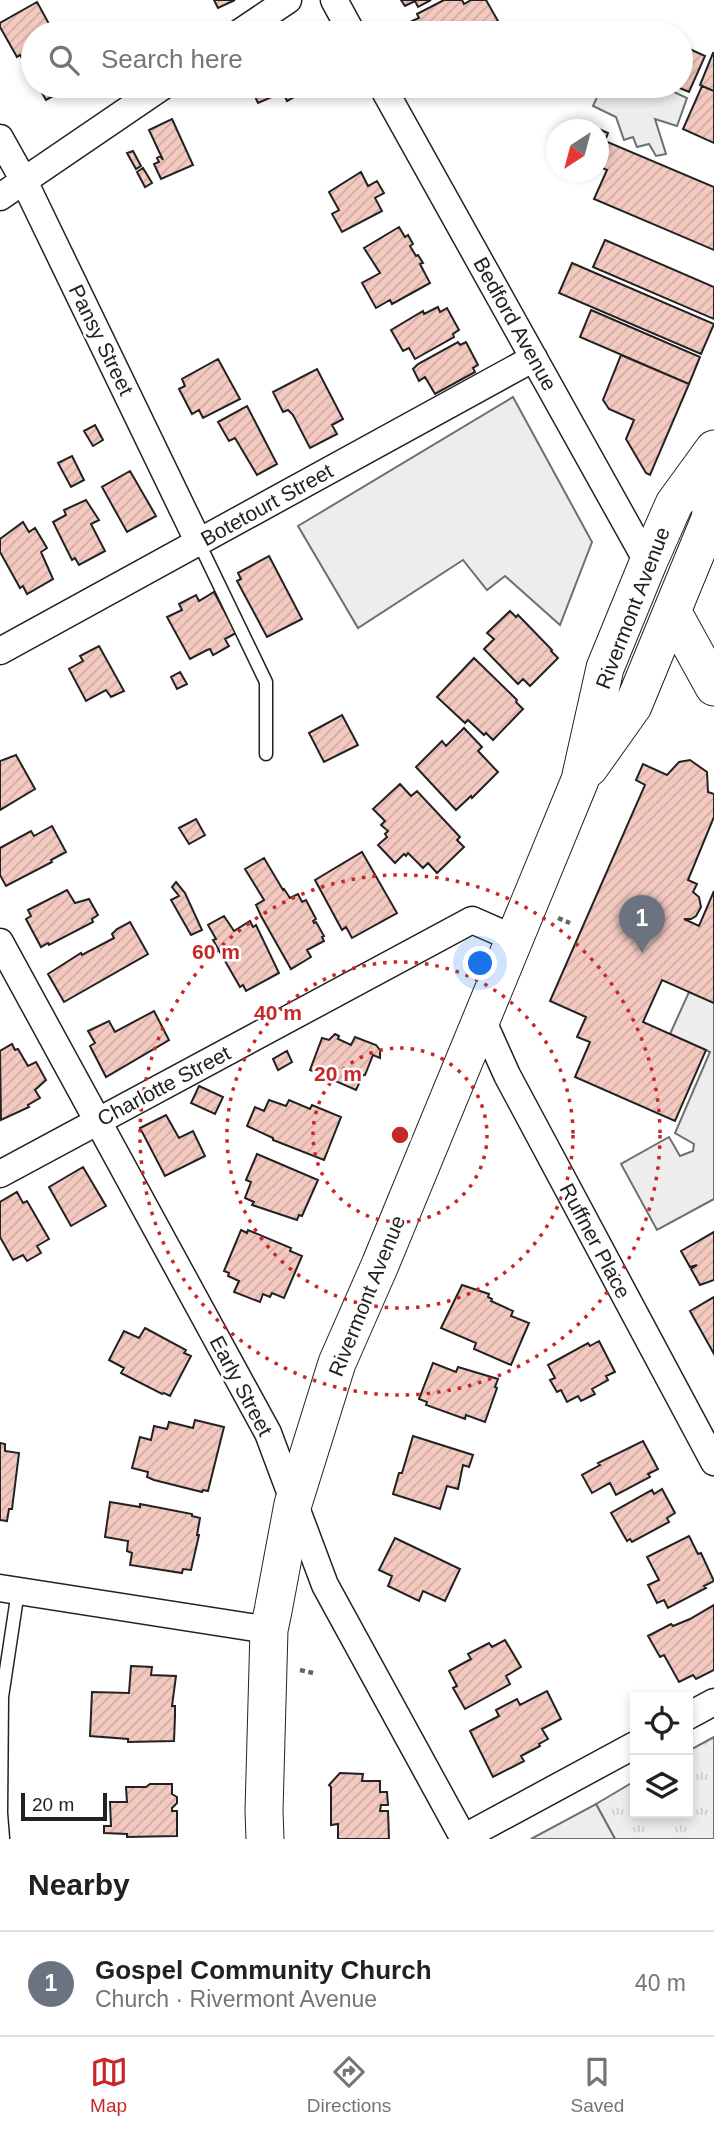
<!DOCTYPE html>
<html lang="en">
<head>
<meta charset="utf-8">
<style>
	:root { --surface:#fff; --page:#f6f6f6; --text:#202124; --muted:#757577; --line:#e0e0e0; --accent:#c62828 }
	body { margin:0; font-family:Helvetica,sans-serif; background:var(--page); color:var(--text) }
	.controls { position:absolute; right:21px; bottom:21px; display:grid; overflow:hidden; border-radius:0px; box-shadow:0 4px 10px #0003 }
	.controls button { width:63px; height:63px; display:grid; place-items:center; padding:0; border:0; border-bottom:2px solid var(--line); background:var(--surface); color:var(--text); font:35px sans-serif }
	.compass { position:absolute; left:546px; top:119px; width:63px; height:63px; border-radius:50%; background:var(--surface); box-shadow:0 4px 10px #0003; rotate:216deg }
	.scale { position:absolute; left:21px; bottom:18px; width:86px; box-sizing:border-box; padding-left:7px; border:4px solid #222; border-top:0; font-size:19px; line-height:24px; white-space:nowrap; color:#222; -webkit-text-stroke:5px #fff; paint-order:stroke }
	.you { position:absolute; left:481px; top:964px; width:24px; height:24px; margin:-18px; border:5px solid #fff; border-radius:50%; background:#1a73e8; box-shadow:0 0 0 10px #1a73e833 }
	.badge { display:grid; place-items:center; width:46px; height:46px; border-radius:50%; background:var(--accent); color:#fff; font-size:23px; font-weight:700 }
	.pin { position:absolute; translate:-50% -58px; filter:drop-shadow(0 2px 4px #0008) }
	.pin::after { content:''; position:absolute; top:37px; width:24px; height:21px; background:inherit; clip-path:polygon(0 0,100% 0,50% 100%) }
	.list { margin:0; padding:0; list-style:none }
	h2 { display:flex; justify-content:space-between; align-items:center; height:91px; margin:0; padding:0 28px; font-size:30px }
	h2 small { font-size:23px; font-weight:400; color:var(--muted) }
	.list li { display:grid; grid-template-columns:46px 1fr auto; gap:21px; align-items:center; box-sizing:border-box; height:105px; padding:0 28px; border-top:2px solid var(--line) }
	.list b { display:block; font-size:26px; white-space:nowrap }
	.list p { margin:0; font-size:23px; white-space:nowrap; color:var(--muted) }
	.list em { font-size:23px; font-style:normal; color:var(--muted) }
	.icon { flex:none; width:38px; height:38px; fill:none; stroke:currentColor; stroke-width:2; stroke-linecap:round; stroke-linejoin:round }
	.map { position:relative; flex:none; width:714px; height:1839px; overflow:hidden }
	.search { position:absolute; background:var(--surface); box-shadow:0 4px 10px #0003; left:21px; right:21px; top:21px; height:77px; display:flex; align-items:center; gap:18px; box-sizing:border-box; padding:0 24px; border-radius:38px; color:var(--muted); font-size:26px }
	.sheet { height:196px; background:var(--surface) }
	nav { display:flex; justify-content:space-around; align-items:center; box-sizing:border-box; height:98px; border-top:2px solid var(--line); background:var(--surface); font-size:19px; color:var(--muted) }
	nav a { display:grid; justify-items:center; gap:4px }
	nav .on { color:var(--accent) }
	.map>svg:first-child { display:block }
	.grass { fill:url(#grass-tufts); stroke:#6f6f6f; stroke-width:2 }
	.parking { fill:#ededed; stroke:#6f6f6f; stroke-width:2 }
	.building { fill:url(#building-hatch); stroke:#222; stroke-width:2 }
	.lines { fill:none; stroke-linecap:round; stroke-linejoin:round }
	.lane-casing { stroke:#222; stroke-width:15 }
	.street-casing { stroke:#222; stroke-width:29 }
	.secondary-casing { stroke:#222; stroke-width:39 }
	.path { stroke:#646464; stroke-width:4.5; stroke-dasharray:5 3.5; stroke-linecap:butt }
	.lane { stroke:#fff; stroke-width:12 }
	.street { stroke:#fff; stroke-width:26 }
	.secondary { stroke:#fff; stroke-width:37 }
	.ring { fill:none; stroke:#c62828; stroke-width:3.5; stroke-dasharray:3.5 7 }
	.labels { text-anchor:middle; stroke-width:5; stroke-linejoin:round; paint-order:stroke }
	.street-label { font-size:21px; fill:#222; stroke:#fff }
	.centre { fill:#c62828; stroke:#fff; stroke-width:3.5 }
	.ring-label { font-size:21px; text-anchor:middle; font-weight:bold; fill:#c62828; stroke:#fff; stroke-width:5; stroke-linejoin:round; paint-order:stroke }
</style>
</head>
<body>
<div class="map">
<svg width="714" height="1839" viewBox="0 0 714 1839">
	<defs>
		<pattern id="grass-tufts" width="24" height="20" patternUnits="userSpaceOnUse" patternTransform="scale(1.75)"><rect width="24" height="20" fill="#eee"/><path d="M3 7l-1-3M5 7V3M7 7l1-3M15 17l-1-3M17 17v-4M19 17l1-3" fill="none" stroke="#ccc"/></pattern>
		<pattern id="building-hatch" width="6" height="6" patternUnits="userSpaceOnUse" patternTransform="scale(1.75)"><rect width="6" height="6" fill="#f3c9c0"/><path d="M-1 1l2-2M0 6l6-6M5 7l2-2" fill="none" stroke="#d0aca5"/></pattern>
	</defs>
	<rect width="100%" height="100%" fill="#fff"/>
	<path class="grass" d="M714,1737v102h-99l-19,-35 39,-23v32h53v-62z"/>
	<path class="parking" d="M602,86h59l26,12 -10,28 -22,-7 11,35 -10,2 -7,-12 -12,3 -4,-10 -9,3 -8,-23 -23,-11z
		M513,397l79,145 -32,83 -55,-49 -18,14 -24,-30 -105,68 -60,-102z
		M689,992l25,11v196l-57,31 -36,-66 48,-27 11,19 13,-5 1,-7 -19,-11 35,-81 -40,-18z
		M596,1804l19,35h-84z"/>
	<path class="building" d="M214,0h21l-17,8z
		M401,0h30l-13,7 -3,-6 -10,5z
		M444,0h18l2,4 7,-4h15l12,21 -23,12h-56l-7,-12 7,-3 -2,-4z
		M37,2l17,31h-21v44l-13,-22 -3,2 -17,-30v-4z
		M630,24l22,9h-26z
		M681,45l24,11 -16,36 -14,-6h6z
		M713,53h1v38l-14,-6z
		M38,86h34l-26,14z
		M250,86h47l-7,3 4,8 -7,4 -4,-9 -25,11z
		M702,86l12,5v52l-31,-14z
		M172,119l21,46 -32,14 -7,-15 5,-2 -2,-4 3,-2 3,4 -14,-30z
		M585,123l23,10 -3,8 109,46v63l-120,-51 13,-29 -9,-4v-36h-15z
		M133,151l8,15 -5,3 -9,-16z
		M143,168l9,15 -7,4 -8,-15z
		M361,172l7,14 9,-5 7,12 -9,5 7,13 -40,21 -10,-18 7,-4 -10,-18z
		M399,227l6,10 3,-2 5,9 -3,2 6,10 2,-1 5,8 -3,1 10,19 -38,21 -2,-4 -14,8 -14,-25 18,-10 -16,-25z
		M605,240l109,47v32l-121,-52z
		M572,263l142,61 -13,30 -142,-61z
		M438,307l2,5 7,-4 12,22 -6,4 1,3 -39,22 -6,-11 -6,3 -12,-21 32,-19 1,3z
		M591,310l109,47 -11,27 -109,-47z
		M458,342l2,3 6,-3 12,23 -5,3 2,4 -40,22 -10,-17 -6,4 -6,-12 5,-5z
		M621,355l68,29 -39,91 -4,-2 -20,-34 8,-19 -25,-11 -6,-9z
		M218,359l22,40 -37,19 -4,-8 -7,4 -13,-25 6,-3 -3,-7z
		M317,369l26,50 -11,6 5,9 -27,14 -17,-33 -5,-5 -5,2 -10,-20z
		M247,406l30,58 -20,11 -22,-37 -6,3 -11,-19z
		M95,425l8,15 -10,6 -9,-15z
		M72,456l12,24 -13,7 -13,-24z
		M130,471l26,45 -29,16 -25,-45z
		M86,500l13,20 -8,4 14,27 -26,14 -4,-7 -3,2 -19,-38 13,-7 -2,-5z
		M23,522l6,10 6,-4 12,20 -6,4 12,27 -26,15 -4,-8 -3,2 -20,-36v-13z
		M269,556l33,63 -35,18 -30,-56 4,-2 -3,-6z
		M214,592l22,41 -11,6 4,7 -16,9 -3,-6 -3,1 -17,9 -23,-42 15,-7 -3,-6 17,-9 3,6z
		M510,611l6,6 2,-2 34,35 -1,1 7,7 -28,28 -7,-7 -5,5 -34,-35 10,-10 -7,-6z
		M99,646l25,45 -13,6 -5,-7 -20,11 -17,-32 14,-8 -3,-5z
		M474,658l43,42 -1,2 7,7 -30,31 -7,-7 -2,2 -16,-15 -3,3 -28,-26z
		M180,672l7,12 -10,5 -6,-12z
		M342,715l16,30 -34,17 -15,-29z
		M464,728l18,19 -4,4 20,21 -26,26 -1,-2 -15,14 -40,-43 26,-26 4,5z
		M16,755l19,34 -35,21v-49z
		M690,760l17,12 1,20 6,2v23l-26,63 9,4 -4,8 6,5 2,10 -5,9 -5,3h-7l15,7 15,-35v112l-52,-23 -19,42 63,28 -31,71 -100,-44 15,-35 -13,-5 9,-20 -36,-16 95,-216 -9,-5 7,-16 24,11 12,-13z
		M400,784l11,12 6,-5 43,46 -3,3 7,7 -27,26 -9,-10 -5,5 -15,-15 -2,3 -2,-2 -9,9 -17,-18 9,-8 -2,-3 3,-3 -7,-6 4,-4 -12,-12z
		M196,819l9,16 -16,9 -10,-16z
		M52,826l14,26 -15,8 1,2 -46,24 -6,-11v-27l31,-17 3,5z
		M362,852l35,61 -45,25 -6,-11 -4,3 -27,-50z
		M264,858l19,32 1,-1 6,9 8,-4 4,8 4,-2 10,19 -3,2 1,2 2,-1 8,14 -2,1 2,4 -17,9 4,7 -20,12 -30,-53 -5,-11 8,-5 -19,-31z
		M176,882l9,11 17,37 -11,5 -20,-35 8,-4 -7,-9z
		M67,890l8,13 14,-4 9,16 -6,4 1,3 -44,23 -1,-2 -7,4 -15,-28 5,-3 -3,-6z
		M224,916l10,15 16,-10 3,6 3,-2 23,48 -33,18 -3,-6 -3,2 -27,-47 3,-1 -8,-14z
		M130,922l18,32 -84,48 -16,-28 33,-21 1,2 32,-17 -2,-4 5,-5z
		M154,1011l15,29 -63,37 -16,-31 5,-3 -7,-12 21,-10 6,11z
		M335,1034l4,2 -1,3 13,6 4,-8 21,8 4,5v8l-7,-3 -8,20h-2l-7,15 -46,-20 12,-32 7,2z
		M12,1044l3,6 3,-1 10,17 8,-4 10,18 -11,10 5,8 -12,7 1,2 -28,13 -1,-69z
		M287,1051l5,11 -14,8 -5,-11z
		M199,1086l24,11 -8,17 -24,-11z
		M269,1100l17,6 3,-6 21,9 2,-4 29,12 -17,43 -51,-20v-2l-26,-12 8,-19 9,4z
		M166,1115l13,23 14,-7 12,25 -40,20 -25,-48z
		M257,1154l61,26 -16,36 -3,-1 -2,5 -45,-15 2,-3 -9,-4 6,-16 -5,-2z
		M83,1167l23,39 -35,20 -22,-39z
		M17,1192l6,11 4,-2 22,38 -12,7 4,7 -14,8 -4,-6 -10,5 -13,-23v-35z
		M241,1230l6,3 1,-3 43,18 -1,3 12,5 -18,42 -12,-5 -2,4 -7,-3 -3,8 -26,-10 5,-11 -11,-5 1,-3 -5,-2z
		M714,1232v48l-14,5 -9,-16 6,-4 -7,2 -9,-16z
		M462,1285l27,9 -1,3 4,2 -1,2 22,10 -2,5 18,7 -18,42 -37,-16 2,-6 -35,-15z
		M714,1297v57l-24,-43z
		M145,1328l41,22 -2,3 7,3 -21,40 -6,-3 -2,1 -41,-21 3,-5 -15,-8 15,-29 15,7z
		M599,1341l16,31 -9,4 2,4 -16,9 3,5 -14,7 -3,-5 -11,6 -6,-12 -4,2 -7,-12 5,-2 -7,-13 40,-22 2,3z
		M433,1363l23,9 2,-5 40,12 -3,8 2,1 -12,34 -19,-7 -1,4 -39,-14 1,-3 -8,-3z
		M195,1420l29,7 -16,64 -5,-1 -1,2 -48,-12 -7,-3 1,-5 -16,-4 8,-31 11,3 3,-14 13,3 2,-7 24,6z
		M413,1436l60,19 -4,12 -6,-2 -5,24 -11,-3 -7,23 -47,-15 6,-21h3z
		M643,1441l15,28 -10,5 2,3 -34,18 -6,-12 -18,10 -10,-18 18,-10 -2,-2z
		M0,1443l5,1v7l14,2 -7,56h-3l-2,12 -7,-1z
		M662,1489l13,24 -8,5 2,4 -37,20 -2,-3 -3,2 -16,-28 41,-23 2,4z
		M110,1502l30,5v-3l52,10v2l8,2 -3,17h2l-8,35 -8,-1 -1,4 -52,-8 2,-12 -5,-2 1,-10 -23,-4z
		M689,1536l9,18 3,-1 13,28 -10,5 2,2 -38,20 -4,-8 -7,3 -9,-18 11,-5 -12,-23z
		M395,1538l65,31 -15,32 -22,-10 -4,10 -31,-15 4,-10 -13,-6z
		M714,1605v65l-18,9 -3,-4 -14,7 -15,-27 -4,2 -12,-21 23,-12 2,2 17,-7z
		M505,1640l16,27 -15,9 4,8 -45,25 -12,-21 4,-2 -8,-15 22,-12 -3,-5 21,-11 3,4z
		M131,1666l21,1 -1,8 25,1 -4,30h3v10l-1,25 -46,1v-3l-38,-3 2,-44 37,1z
		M547,1691l14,28 -19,10 6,10 -9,5 1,2 -19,10 3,5 -31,16 -23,-46 29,-15 -3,-6 21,-11 3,6z
		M340,1773l23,1 -1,7h18v11h7l1,13h-7l-1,6h8l1,28h-51v-15l-7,1v-38l-2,-2z
		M150,1784h22v10l5,3v6l-5,5v3h5v25l-50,1v-3l-23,-1v-7h7l-1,-24h17l-1,-15h20z"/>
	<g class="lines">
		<g class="lane-casing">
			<path id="lane" d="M199,543l67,139v72
				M0,1837l3,1 -2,-25 1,-116 16,-106"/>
		</g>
		<g class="street-casing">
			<path id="street" d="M334,0l18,33
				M239,33l49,-33
				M382,86l266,477
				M0,138l24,43 175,362
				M0,197l163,-111
				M0,651l534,-293
				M0,942l268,491 57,152 139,254
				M481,1017l26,58 207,387
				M0,1174l472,-254 41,18
				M0,1588l269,42
				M688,1716l26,-14
				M463,1838l172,-93"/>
		</g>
		<g class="secondary-casing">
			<path id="secondary" d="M672,611l42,76
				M589,768l44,-62 77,-187 4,-31
				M265,1839l-1,-28 5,-181 4,-19 20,-107 44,-141 43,-98 200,-485 25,-112 43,-105 26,-59 40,-55"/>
		</g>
		<path class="path" d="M558,918l12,5
			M300,1670l13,3"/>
		<use href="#lane" class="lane"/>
		<use href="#street" class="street"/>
		<use href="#secondary" class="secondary"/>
	</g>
	<g class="ring">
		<circle cx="400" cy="1135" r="87"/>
		<circle cx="400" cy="1135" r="173"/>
		<circle cx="400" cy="1135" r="260"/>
	</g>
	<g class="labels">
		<g class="street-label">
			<text transform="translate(515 324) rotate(61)" y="7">Bedford Avenue</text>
			<text transform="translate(101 340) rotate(64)" y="7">Pansy Street</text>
			<text transform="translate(267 505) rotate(-29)" y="7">Botetourt Street</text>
			<text transform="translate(633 608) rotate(-69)" y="7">Rivermont Avenue</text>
			<text transform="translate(164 1086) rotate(-28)" y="7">Charlotte Street</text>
			<text transform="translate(595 1241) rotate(62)" y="7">Ruffner Place</text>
			<text transform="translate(367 1296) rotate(-68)" y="7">Rivermont Avenue</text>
			<text transform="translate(241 1386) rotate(62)" y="7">Early Street</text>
		</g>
	</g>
	<circle cx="400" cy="1135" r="10" class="centre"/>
	<g class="ring-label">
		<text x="216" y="959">60 m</text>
		<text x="278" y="1020">40 m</text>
		<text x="338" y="1081">20 m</text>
	</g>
</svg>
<div class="controls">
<button><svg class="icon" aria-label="locate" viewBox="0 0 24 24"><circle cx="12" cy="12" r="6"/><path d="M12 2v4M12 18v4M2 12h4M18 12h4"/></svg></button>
<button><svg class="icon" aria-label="layers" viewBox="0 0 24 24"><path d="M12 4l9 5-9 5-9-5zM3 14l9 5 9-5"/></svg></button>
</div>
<svg class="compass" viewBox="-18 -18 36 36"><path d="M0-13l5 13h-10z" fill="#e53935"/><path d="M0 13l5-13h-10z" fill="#757577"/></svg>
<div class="scale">20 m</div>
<div class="you"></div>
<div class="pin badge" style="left:642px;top:953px;background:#6b7280">1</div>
<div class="search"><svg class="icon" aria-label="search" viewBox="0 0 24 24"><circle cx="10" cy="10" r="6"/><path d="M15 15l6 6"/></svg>Search here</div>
</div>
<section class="sheet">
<h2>Nearby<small></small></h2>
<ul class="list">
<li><span class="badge" style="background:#6b7280">1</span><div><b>Gospel Community Church</b><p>Church · Rivermont Avenue</p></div><em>40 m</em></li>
</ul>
</section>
<nav>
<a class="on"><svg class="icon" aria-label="map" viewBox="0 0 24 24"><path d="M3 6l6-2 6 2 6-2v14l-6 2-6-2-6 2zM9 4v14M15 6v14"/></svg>Map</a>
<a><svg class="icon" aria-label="directions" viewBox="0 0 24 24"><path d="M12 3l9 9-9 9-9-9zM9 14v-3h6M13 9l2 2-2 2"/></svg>Directions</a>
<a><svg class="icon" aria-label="saved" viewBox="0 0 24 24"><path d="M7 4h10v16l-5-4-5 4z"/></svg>Saved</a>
</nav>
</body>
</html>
